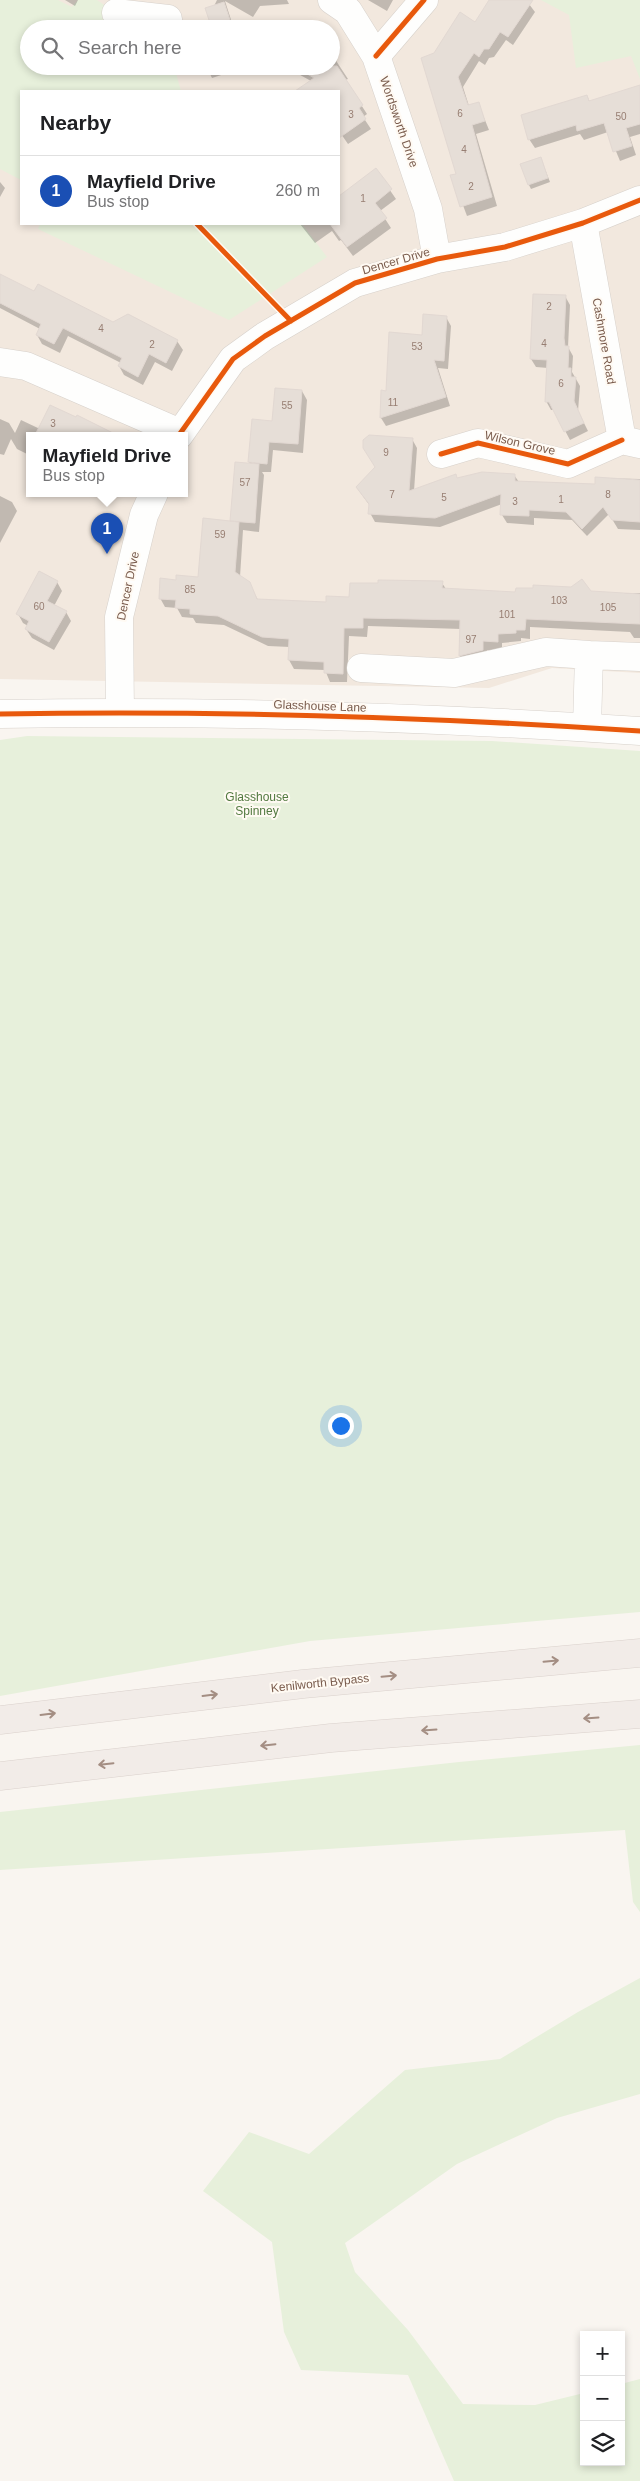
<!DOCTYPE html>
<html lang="en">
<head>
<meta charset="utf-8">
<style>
	:root { --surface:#fff; --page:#f6f6f6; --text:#202124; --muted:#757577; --line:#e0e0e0; --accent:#5c5450 }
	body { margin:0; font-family:Helvetica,sans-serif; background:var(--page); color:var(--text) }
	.controls { position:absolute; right:15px; bottom:15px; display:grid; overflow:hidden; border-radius:0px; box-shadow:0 2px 8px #0003 }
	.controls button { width:45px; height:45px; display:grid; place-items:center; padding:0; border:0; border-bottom:1px solid var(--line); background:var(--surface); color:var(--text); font:25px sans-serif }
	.you { position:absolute; left:340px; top:1425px; width:18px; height:18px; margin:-12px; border:4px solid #fff; border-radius:50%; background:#1a73e8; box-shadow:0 0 0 8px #1a73e833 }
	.badge { display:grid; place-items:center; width:32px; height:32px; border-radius:50%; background:var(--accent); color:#fff; font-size:16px; font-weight:700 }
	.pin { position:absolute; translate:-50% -41px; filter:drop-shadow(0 1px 2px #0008) }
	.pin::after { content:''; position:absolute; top:26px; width:18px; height:15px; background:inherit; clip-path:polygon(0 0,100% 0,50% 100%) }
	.popup { position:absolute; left:26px; top:432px; width:162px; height:65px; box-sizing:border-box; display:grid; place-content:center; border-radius:0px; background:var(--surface); filter:drop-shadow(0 1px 4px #0005); font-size:16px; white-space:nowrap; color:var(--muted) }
	.popup b { font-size:19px; color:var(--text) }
	.popup::after { content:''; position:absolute; left:50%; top:100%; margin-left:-10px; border:10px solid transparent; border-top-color:var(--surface) }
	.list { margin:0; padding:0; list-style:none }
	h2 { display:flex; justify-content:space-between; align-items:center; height:65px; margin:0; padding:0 20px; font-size:21px }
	h2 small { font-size:16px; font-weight:400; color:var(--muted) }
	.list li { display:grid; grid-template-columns:32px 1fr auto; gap:15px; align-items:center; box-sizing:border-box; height:70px; padding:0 20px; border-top:1px solid var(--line) }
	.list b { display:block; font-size:19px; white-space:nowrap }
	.list p { margin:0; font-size:16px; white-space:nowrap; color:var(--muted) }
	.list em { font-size:16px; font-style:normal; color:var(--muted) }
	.icon { flex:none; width:28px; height:28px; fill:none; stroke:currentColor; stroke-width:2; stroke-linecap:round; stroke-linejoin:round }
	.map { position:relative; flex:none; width:640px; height:2481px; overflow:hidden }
	.search { position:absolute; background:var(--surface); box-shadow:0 2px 8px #0003; left:20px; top:20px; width:320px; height:55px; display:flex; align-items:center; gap:12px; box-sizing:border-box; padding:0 18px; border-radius:28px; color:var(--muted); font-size:19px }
	.panel { position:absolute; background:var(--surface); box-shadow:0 2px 8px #0003; left:20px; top:90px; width:320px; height:135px; border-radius:0px }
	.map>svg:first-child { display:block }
	.residential { fill:#f2e8de; fill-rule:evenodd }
	.green { fill:#e7f0db }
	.shadow { fill:#0003 }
	.building { fill:#e6ded7; stroke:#e2d8d2 }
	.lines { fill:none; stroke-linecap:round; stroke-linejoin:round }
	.minor-casing { stroke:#d7d1cb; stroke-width:29 }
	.tertiary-casing { stroke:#d7d1cb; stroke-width:29 }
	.trunk-casing { stroke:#dad1cc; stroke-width:29 }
	.minor { stroke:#fefefd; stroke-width:28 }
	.tertiary { stroke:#fefefd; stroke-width:28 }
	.trunk { stroke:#f2ece8; stroke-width:28 }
	.cycleway-casing { stroke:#fffaf3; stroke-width:8 }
	.cycleway { stroke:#e8590c; stroke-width:5 }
	.oneway { stroke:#a48e83 }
	.labels { text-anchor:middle; stroke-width:4; stroke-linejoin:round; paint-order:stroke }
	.number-label { font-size:10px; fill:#977e72 }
	.street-label { font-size:12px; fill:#7a5c4d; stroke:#fffaf3 }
	.park-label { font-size:12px; fill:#537a41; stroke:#fffaf3 }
</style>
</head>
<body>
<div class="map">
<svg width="640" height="2481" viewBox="0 0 640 2481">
	<rect width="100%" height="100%" fill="#f9f5f0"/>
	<path class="residential" d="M0,0h640v673l-88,-5 -63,20 -489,-9zM29,29h302v37h-302zM21,91h318v133h-318zM29,435h155v58h-155z"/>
	<path class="green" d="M0,0h58l14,7 6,-7h19l19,13 53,16h-140v37h145l7,25h-160v89l-21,-11z
		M541,0h99v79l-9,-23 -55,12 -7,-53z
		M40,224h262l25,33 -98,63 -191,-91z
		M27,736l465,5 148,10v861l-330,29 -310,55v-956z
		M640,1745v167l-7,-10 -8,-72 -625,40v-58l459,-50z
		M640,1978v116l-83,24 -100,46 -112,79 10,29 53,58 55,74 72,1 49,-12v69h37v-78l19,-5v102h-186l-46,-106 -107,-5 -17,-38 -12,-90 -69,-51 46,-59 60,22 96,-84 95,-11 78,-47z"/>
	<path class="shadow" d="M65,0h13l-3,6z
		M217,0h70l2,4 -29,2 -7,11 -28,-16 9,28h-22l2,-23z
		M368,0h25l-6,11z
		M491,0h35l9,12 -22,33 -7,-5 -12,17 -5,1 -4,7 -6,-4 -16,26 6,19 9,-3 11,27 -13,4 21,72 -30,10 -15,-40 5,-2 -22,-120 40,-31z
		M291,25l5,4h-7z
		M331,53l17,26 -3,1 22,34 -4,3 8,12 -23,15 -9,-13v-40h-28l-4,-7 4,-3 -27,-15h47z
		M206,66h40v1l-34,11z
		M640,92v42l-10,3 6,18 -16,6 -12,-29 -24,8 -4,-6 -45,14 -6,-9 58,-43 3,6z
		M541,159l9,23 -19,7 -2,-4z
		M376,170l20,29 -16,12 11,17 -38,28 -12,-16 -2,1 -7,-10 -17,12 -15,-19h39v-26z
		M0,182l5,6 -5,9z
		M0,275l34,18 79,30 64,18 6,9 -11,21 -17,-9 -12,23 -19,-10 -5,-9 2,-3 -53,-27 -8,17 -18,-9 -5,-9 3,-6 -40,-21z
		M565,296l5,9 -2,42 5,9 -1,16 8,14 -2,25 10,20 -18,9 -16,-30h-3l-5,-9 2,-33 -12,-1 -5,-8z
		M446,317l5,9 -3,43 -10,-1 12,38 -64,20 -5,-8 2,-26h4l36,-56z
		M302,391l5,9 -4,53 -30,-3 -2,22h-9l2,3 -5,57 -16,-2 -3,47 9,6 9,17 69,3 115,-20 4,6 71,4h123v45h-6l-4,-6 -100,-5v12l-9,-1v3l-19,2v7h-15v9l-22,5 -5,-8 1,-27 -93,-3 -1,11 -18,-1 -2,46h-17l-5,-12 -31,-1 -5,-9 1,-13 -22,-1 -44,-21 -28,-2 -3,-5 -11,-1 -5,-9 -12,-1 -5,-9 17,-17 22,-3 33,-55 19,-58 -2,-3 24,-39z
		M77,416l37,19h-85v20l-12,-6 -6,-10 -7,16 -4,-1v-35l9,4 6,10 6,-13 19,9 36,-10z
		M412,439l5,9 -3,43 43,-12 57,-4 5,7 77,3v-7l44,1v51l-22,-1 -9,-15 -22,22 -15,-16 -38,-2v7l-27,-2 -5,-8v-11l-62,23 -65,-5 -5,-9v-7l-13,-18z
		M0,496l12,6 5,9 -17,32z
		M57,582l5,9 -8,15 12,6 5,9 -17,29 -22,-12 -6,-9 2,-3 -5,-3 -5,-9z"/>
	<path class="building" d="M489,0h44l-25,37 -8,-5 -11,17h-5l-5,8 -5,-4 -16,24 10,28 11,-3 6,19 -13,4 20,72 -32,10 -10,-32 6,-1 -35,-116 13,-5 26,-41 15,10z
		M224,2l9,27h-21l-7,-21z
		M294,66h43l26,39 -4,3 7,11 -27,19v-47h-44l19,-13z
		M640,85v39l-14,4 6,18 -19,6 -9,-29 -27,8 -1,-6 -48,15 -7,-25 66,-20 2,6z
		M541,157l7,21 -20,7 -8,-21z
		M376,168l16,21 -17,14 12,15 -40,29 -17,-23h9v-28z
		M0,274l34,17 4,-7 75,38 15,-8 50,26 -12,23 -17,-9 -11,23 -20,-11 4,-8 -59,-30 -9,16 -18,-9 5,-11 -41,-21z
		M533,294l33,1 -2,43 1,8h4l-1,22h3v9h5l-2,24 10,22 -20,9 -15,-30h-4l2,-42 -17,-1z
		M423,314l24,2 -3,45 -10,-1 12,37 -66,21 1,-28 5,1 3,-59 33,3z
		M275,388l27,2 -4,54 -29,-2 -2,22 -19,-2 4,-43 20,2z
		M50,405l26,12 1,-2 40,20h-82z
		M369,435l44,3 -4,53 47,-17 1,4 25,-6 33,2v7l80,3v-7l45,3v42l-28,-2 -9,-13 -21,22 -16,-17 -37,-2v6l-29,-1 1,-21 -66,24 -67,-4 1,-10 -13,-17 19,-20 -12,-19v-8z
		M235,462l24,2 -4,59 -25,-2z
		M203,518l36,4 -4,50 15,10 7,17 69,3v-6l23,1 1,-14h28v-3l65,1 -1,7 73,4 1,-4h17v-3l38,2 11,-8 9,12 49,3v30l-114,-5 -1,11h-9v3l-18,1v8l-15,-1v9l-24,6 1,-36 -97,-2v10h-19l-1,46 -19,-1v-11l-36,-2 1,-21 -27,-2 -44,-21 -28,-2v-5l-15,-1 1,-8 -17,-1 1,-21 16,2v-5l22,2z
		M39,571l19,10 -11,20 20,10 -18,31 -24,-13 4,-8 -13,-7z"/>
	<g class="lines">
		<g class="minor-casing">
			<path id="minor" d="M332,0l16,11 28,45 52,153 9,50
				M116,13l52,6
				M376,56l48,-56
				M583,223l39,217 18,4
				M0,362l26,4 154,67
				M179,435l54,-76 32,-23 90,-53 82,-24 68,-12 78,-24 57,-23
				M441,454l37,-11 90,21 54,-24
				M589,655l51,2
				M361,668l93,5 92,-21 43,3 -2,72
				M120,712l-1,-95 25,-102 10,-22"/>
		</g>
		<g class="tertiary-casing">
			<path id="tertiary" d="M0,714c213,-4 427,3 640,17"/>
		</g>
		<g class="trunk-casing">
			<path id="trunk" d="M0,1720l303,-36 337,-31
				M0,1776l331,-38 309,-24"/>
		</g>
		<use href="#minor" class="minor"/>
		<use href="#tertiary" class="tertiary"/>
		<use href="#trunk" class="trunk"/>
		<g class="cycleway-casing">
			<path id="cycleway" d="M376,56l48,-56
				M197,224l94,97
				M179,435l54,-76 32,-23 90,-53 82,-24 68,-12 78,-24 57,-23
				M441,454l37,-11 90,21 54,-24
				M0,714c213,-4 427,3 640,17"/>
		</g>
		<use href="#cycleway" class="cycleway"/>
	</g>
	<defs><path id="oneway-shaft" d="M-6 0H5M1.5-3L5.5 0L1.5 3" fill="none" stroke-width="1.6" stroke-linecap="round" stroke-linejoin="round" transform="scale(1.25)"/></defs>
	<g class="oneway">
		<use href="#oneway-shaft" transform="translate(551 1661) rotate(-5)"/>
		<use href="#oneway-shaft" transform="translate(389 1676) rotate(-5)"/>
		<use href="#oneway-shaft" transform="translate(210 1695) rotate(-7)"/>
		<use href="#oneway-shaft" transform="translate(48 1714) rotate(-7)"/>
		<use href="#oneway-shaft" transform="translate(591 1718) rotate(176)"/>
		<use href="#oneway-shaft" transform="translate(429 1730) rotate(176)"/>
		<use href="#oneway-shaft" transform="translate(268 1745) rotate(174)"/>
		<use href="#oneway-shaft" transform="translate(106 1764) rotate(174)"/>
	</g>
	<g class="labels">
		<g class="number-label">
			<text x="460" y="117">6</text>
			<text x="351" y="118">3</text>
			<text x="621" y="120">50</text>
			<text x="464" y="153">4</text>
			<text x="471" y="190">2</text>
			<text x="363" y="202">1</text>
			<text x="549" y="310">2</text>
			<text x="101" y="332">4</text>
			<text x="544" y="347">4</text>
			<text x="152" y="348">2</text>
			<text x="417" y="350">53</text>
			<text x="561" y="387">6</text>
			<text x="393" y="406">11</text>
			<text x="287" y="409">55</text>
			<text x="53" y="427">3</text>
			<text x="386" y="456">9</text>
			<text x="245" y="486">57</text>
			<text x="392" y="498">7</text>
			<text x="608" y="498">8</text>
			<text x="444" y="501">5</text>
			<text x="561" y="503">1</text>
			<text x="515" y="505">3</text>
			<text x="220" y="538">59</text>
			<text x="190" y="593">85</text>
			<text x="559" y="604">103</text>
			<text x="39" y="610">60</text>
			<text x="608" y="611">105</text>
			<text x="507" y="618">101</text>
			<text x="471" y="643">97</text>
		</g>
		<g class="street-label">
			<text transform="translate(399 122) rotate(71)" y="4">Wordsworth Drive</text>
			<text transform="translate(396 261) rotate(-16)" y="4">Dencer Drive</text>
			<text transform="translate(604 341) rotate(80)" y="4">Cashmore Road</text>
			<text transform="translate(520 443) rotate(13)" y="4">Wilson Grove</text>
			<text transform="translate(128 586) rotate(-78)" y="4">Dencer Drive</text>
			<text transform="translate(320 706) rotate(2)" y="4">Glasshouse Lane</text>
			<text transform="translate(320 1683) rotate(-6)" y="4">Kenilworth Bypass</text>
		</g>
		<g class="park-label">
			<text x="257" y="801">Glasshouse<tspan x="257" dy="14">Spinney</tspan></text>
		</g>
	</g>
</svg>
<div class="controls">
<button>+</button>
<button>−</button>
<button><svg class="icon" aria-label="layers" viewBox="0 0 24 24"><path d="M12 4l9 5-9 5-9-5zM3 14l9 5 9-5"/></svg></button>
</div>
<div class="you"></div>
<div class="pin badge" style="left:107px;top:554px;background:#1a4fb4">1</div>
<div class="popup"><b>Mayfield Drive</b>Bus stop</div>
<div class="search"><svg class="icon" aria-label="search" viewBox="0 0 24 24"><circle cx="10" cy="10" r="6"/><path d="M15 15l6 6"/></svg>Search here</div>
<section class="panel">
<h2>Nearby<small></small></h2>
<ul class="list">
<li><span class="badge" style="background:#1a4fb4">1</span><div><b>Mayfield Drive</b><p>Bus stop</p></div><em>260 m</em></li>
</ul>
</section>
</div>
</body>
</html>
